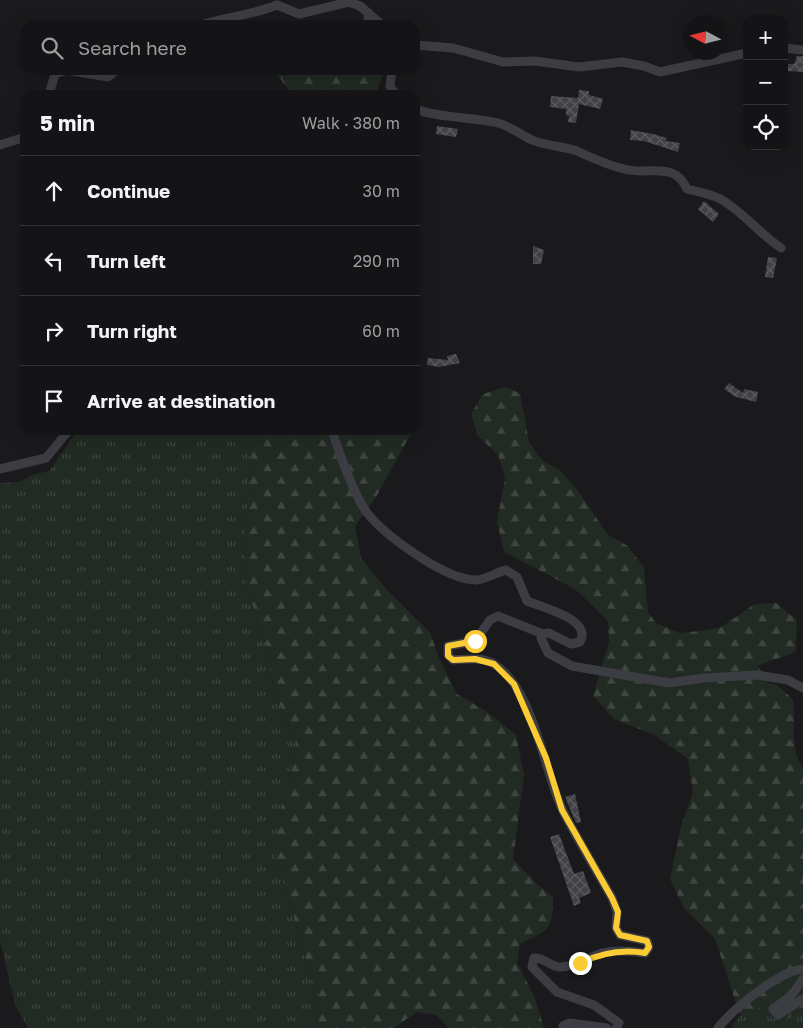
<!DOCTYPE html>
<html lang="en">
<head>
<meta charset="utf-8">
<style>
	:root { --surface:#141315; --page:#212022; --text:#f1f3f6; --muted:#9d9ea0; --line:#333234 }
	body { margin:0; font-family:"Golos Text",sans-serif; background:var(--page); color:var(--text) }
	.controls { position:absolute; right:15px; top:15px; display:grid; overflow:hidden; border-radius:10px; box-shadow:0 5px 20px #0002 }
	.controls button { width:45px; height:45px; display:grid; place-items:center; padding:0; border:0; border-bottom:1px solid var(--line); background:var(--surface); color:var(--text); font:25px sans-serif }
	.compass { position:absolute; left:683px; top:15px; width:45px; height:45px; border-radius:50%; background:var(--surface); box-shadow:0 5px 20px #0002; rotate:277deg }
	.stop { position:absolute; width:15px; height:15px; margin:-11px; border:4px solid #facb33; border-radius:50%; background:#fff }
	.stop.end { background:#facb33; border-color:#fff; box-shadow:0 1px 5px #0008 }
	.list { margin:0; padding:0; list-style:none }
	h2 { display:flex; justify-content:space-between; align-items:center; height:65px; margin:0; padding:0 20px; font-size:21px }
	h2 small { font-size:16px; font-weight:400; color:var(--muted) }
	.list li { display:grid; grid-template-columns:32px 1fr auto; gap:15px; align-items:center; box-sizing:border-box; height:70px; padding:0 20px; border-top:1px solid var(--line) }
	.list b { display:block; font-size:19px; white-space:nowrap }
	.list em { font-size:16px; font-style:normal; color:var(--muted) }
	.icon { flex:none; width:28px; height:28px; fill:none; stroke:currentColor; stroke-width:2; stroke-linecap:round; stroke-linejoin:round }
	.map { position:relative; flex:none; width:803px; height:1028px; overflow:hidden }
	.search { position:absolute; background:var(--surface); box-shadow:0 5px 20px #0002; left:20px; top:20px; width:400px; height:55px; display:flex; align-items:center; gap:12px; box-sizing:border-box; padding:0 18px; border-radius:15px; color:var(--muted); font-size:19px }
	.panel { position:absolute; background:var(--surface); box-shadow:0 5px 20px #0002; left:20px; top:90px; width:400px; height:345px; border-radius:15px }
	.map>svg:first-child { display:block }
	.grass { fill:url(#grass-tufts) }
	.forest { fill:url(#forest-firs) }
	.building { fill:url(#building-cross-hatch) }
	.lines { fill:none; stroke-linecap:round; stroke-linejoin:round }
	.street { stroke:#3c3c43; stroke-width:9 }
	.route { stroke:#facb33; stroke-width:6 }
</style>
</head>
<body>
<div class="map">
<svg width="803" height="1028" viewBox="0 0 803 1028">
	<defs>
		<pattern id="grass-tufts" width="24" height="20" patternUnits="userSpaceOnUse" patternTransform="scale(1.25)"><rect width="24" height="20" fill="#212a23"/><path d="M3 7l-1-3M5 7V3M7 7l1-3M15 17l-1-3M17 17v-4M19 17l1-3" fill="none" stroke="#3f4641"/></pattern>
		<pattern id="forest-firs" width="22" height="20" patternUnits="userSpaceOnUse" patternTransform="scale(1.25)"><rect width="22" height="20" fill="#212a23"/><path d="M5 1l3.5 6h-7zM16 11l3.5 6h-7z" fill="#3f4641"/></pattern>
		<pattern id="building-cross-hatch" width="8" height="8" patternUnits="userSpaceOnUse" patternTransform="scale(1.25)"><rect width="8" height="8" fill="#414146"/><path d="M0 0l8 8M0 8l8-8" fill="none" stroke="#5a5a5f"/></pattern>
	</defs>
	<rect width="100%" height="100%" fill="#1a191c"/>
	<path class="grass" d="M78,430h162l11,29 -7,89 3,40 20,61 7,43 22,50 -20,115 26,87 12,50 3,34h-289l-13,-23 -15,-65v-457l19,-1 13,-7 17,-4z
		M761,1007l12,11 13,2 17,-13v21h-72l9,-13z"/>
	<path class="forest" d="M260,70h125l-10,25h-89l2,-6 -11,-15z
		M505,387l15,6 9,49 13,18 20,12 17,20 29,43 20,11 16,22 4,44 8,11 24,10 20,-2 21,-4 34,-23 21,-1 21,17 -1,31c-12,7 -25,8 -38,15l10,17 9,2 16,14c3,22 -4,50 10,69v239l-17,13 -13,-2 -12,-11 -21,8 -25,-76 -31,-31 -14,-29 11,-53 12,-34 -5,-33 -34,-24 -40,-16 -21,-23 16,-55 -1,-20 -33,-32 -71,-37 -7,-30 8,-44 -7,-23 -20,-19 -7,-22 12,-20z
		M240,430h173l-37,67 -21,29 6,32 27,33 42,41 9,26 18,36 29,17 30,24 8,40 -11,84 22,23 18,15c0,34 -3,32 -33,47l-3,18 18,36 9,30h-96l-12,-13 -19,-3 -23,16h-77l-3,-34 -12,-50 -26,-87 1,-35 14,-49 5,-31 -22,-50 -7,-43 -20,-61 -3,-40 7,-89z"/>
	<path class="building" d="M797,56h6v16l-16,-1v-7h7z
		M579,90l10,1v4l14,4 -3,10 -21,-5 -3,19 -8,-1 1,-6 -3,-1v-6l-16,-2 1,-11 27,2z
		M437,126l21,3 -2,8 -20,-3z
		M631,130l22,4 14,4 -1,3 14,2 -2,9 -34,-11 -14,-1z
		M704,201l15,13 -6,8 -15,-13z
		M533,246l11,4 -3,14h-8z
		M768,257l9,1 -4,20 -8,-1z
		M456,354l4,9 -21,4 -12,-2 1,-7 20,2 -1,-4z
		M729,383l14,10 1,-4 14,3 -2,10 -20,-5 -12,-8z
		M575,794l6,28 -5,1 -11,-26z
		M559,834l15,40 9,-3 8,22 -12,5 2,5 -7,3 -24,-69z"/>
	<g class="lines">
		<path class="street" d="M201,25c25,-8 51,-10 76,-20l22,9 50,-12 11,4 22,19
			M367,25l2,-12
			M415,45l38,3 50,14 32,-1 44,6 43,-5 22,4 16,6 87,-19
			M784,48l19,2
			M392,70l-2,16 6,9
			M49,95l6,-21 11,-4 42,7 9,-7
			M415,109c27,10 55,7 83,14 12,3 23,12 34,17 14,6 31,6 45,11 15,7 30,14 47,18 24,7 50,-9 63,20 11,3 25,5 35,11 22,13 38,34 59,48
			M0,145l25,-8
			M332,430c6,20 23,68 36,84 19,23 79,67 109,66 10,-1 20,-8 29,-10l11,7 10,24c14,6 66,18 53,41l-9,2 -22,-11 -6,1
			M0,469l46,-11 23,-28
			M803,979l-12,17 -18,13 5,6 25,-16
			M566,1028l-3,-2 7,-3 37,5
			M616,1028l3,-5 -25,-18 -37,-13 -25,-25 2,-9c10,-1 17,9 26,9 15,0 28,-10 42,-14 12,-3 30,-2 43,0l4,-6 -2,-6 -27,-6 -4,-7 1,-16 -5,-14c-16,-29 -34,-57 -49,-87 -19,-38 -29,-123 -69,-147 -11,-7 -28,-5 -41,-4l-5,-5v-9l27,-5 15,-21 8,-4 45,18 -2,4 7,15 24,13 97,17 35,-5 53,-3 31,5 15,8
			M718,1028c15,-19 61,-57 85,-59"/>
	</g>
	<g class="lines">
		<path class="route" d="M475,641l-27,5v10l5,4 22,-1 19,5 20,20 32,74 16,52 50,88 6,14 -2,16 4,7 27,6 2,6 -4,6c-23,-4 -44,0 -65,10"/>
	</g>
</svg>
<div class="controls">
<button>+</button>
<button>−</button>
<button><svg class="icon" aria-label="locate" viewBox="0 0 24 24"><circle cx="12" cy="12" r="6"/><path d="M12 2v4M12 18v4M2 12h4M18 12h4"/></svg></button>
</div>
<svg class="compass" viewBox="-18 -18 36 36"><path d="M0-13l5 13h-10z" fill="#e53935"/><path d="M0 13l5-13h-10z" fill="#9d9ea0"/></svg>
<div class="stop" style="left:475px;top:641px"></div>
<div class="stop end" style="left:580px;top:963px"></div>
<div class="search"><svg class="icon" aria-label="search" viewBox="0 0 24 24"><circle cx="10" cy="10" r="6"/><path d="M15 15l6 6"/></svg>Search here</div>
<section class="panel">
<h2>5 min<small>Walk · 380 m</small></h2>
<ul class="list">
<li><svg class="icon" aria-label="ahead" viewBox="0 0 24 24"><path d="M12 20V5M6 11l6-6 6 6"/></svg><div><b>Continue</b></div><em>30 m</em></li>
<li><svg class="icon" aria-label="left" viewBox="0 0 24 24"><path d="M17 20v-9H6M10 6l-5 5 5 5"/></svg><div><b>Turn left</b></div><em>290 m</em></li>
<li><svg class="icon" aria-label="right" viewBox="0 0 24 24"><path d="M7 20v-9h11M14 6l5 5-5 5"/></svg><div><b>Turn right</b></div><em>60 m</em></li>
<li><svg class="icon" aria-label="arrive" viewBox="0 0 24 24"><path d="M6 21V4h12l-3 4 3 4H6"/></svg><div><b>Arrive at destination</b></div></li>
</ul>
</section>
</div>
</body>
</html>
